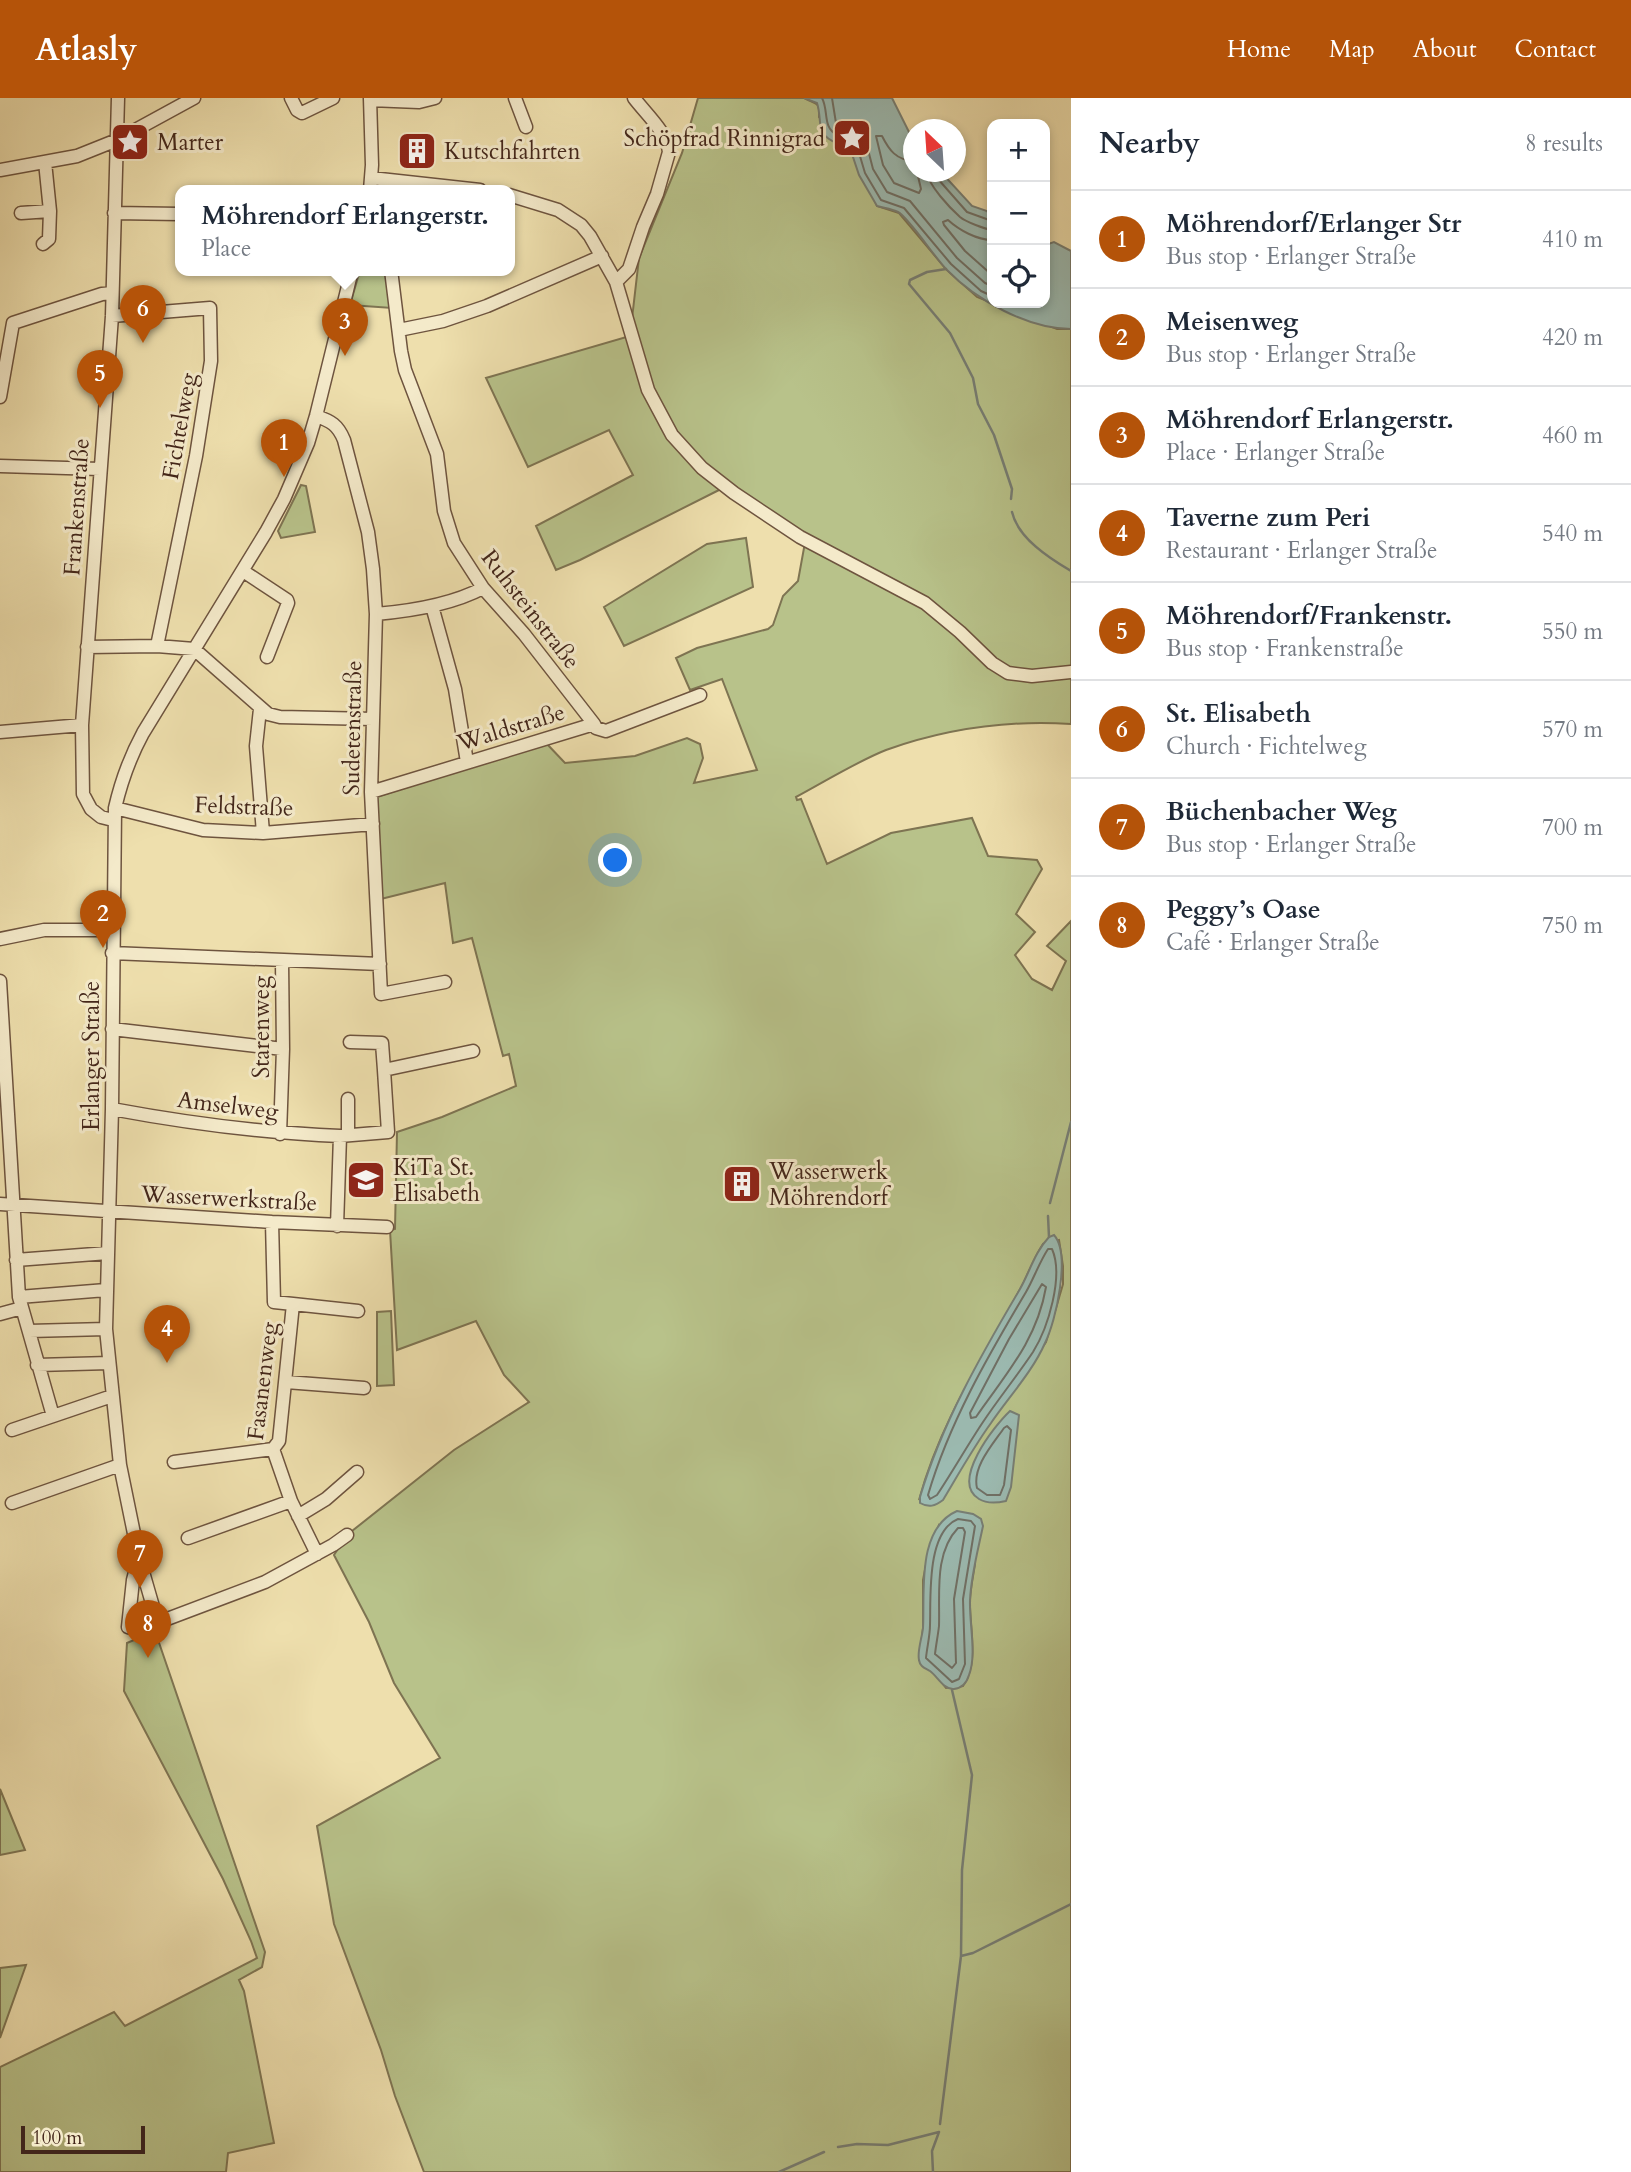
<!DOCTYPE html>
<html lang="en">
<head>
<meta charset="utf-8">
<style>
	:root { --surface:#fff; --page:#f6f6f7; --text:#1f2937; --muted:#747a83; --line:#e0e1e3; --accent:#b45309 }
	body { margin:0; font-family:Cardo,serif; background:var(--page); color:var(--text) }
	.controls { position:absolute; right:21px; top:21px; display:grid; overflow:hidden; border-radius:14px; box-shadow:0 4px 10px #0003 }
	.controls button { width:63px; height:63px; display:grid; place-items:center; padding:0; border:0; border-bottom:2px solid var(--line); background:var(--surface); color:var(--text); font:35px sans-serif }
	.compass { position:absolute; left:903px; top:21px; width:63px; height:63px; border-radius:50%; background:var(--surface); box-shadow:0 4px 10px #0003; rotate:335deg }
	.scale { position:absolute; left:21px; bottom:18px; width:124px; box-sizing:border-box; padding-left:7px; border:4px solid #43261a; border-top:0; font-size:19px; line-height:24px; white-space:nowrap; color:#43261a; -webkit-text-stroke:5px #f4eaca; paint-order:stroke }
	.you { position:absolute; left:616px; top:763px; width:24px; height:24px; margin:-18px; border:5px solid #fff; border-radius:50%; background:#1a73e8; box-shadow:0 0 0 10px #1a73e833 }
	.badge { display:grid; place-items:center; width:46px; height:46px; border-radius:50%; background:var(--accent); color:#fff; font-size:23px; font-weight:700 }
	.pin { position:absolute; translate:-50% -58px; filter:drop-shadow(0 2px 4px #0008) }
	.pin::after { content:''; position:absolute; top:37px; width:24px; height:21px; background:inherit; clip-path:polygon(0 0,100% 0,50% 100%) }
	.popup { position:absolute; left:175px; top:87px; width:340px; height:91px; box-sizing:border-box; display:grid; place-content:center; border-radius:14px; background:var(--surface); filter:drop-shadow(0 2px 5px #0005); font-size:23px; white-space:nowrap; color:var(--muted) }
	.popup b { font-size:26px; color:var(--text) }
	.popup::after { content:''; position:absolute; left:50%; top:100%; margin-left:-14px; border:14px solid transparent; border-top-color:var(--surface) }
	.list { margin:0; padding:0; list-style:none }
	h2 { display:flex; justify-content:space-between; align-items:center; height:91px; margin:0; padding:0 28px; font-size:30px }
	h2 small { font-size:23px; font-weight:400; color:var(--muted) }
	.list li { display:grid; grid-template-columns:46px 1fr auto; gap:21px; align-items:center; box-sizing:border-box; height:98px; padding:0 28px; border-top:2px solid var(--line) }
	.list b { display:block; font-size:26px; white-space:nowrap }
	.list p { margin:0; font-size:23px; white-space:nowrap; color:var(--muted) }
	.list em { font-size:23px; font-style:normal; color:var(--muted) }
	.icon { flex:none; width:38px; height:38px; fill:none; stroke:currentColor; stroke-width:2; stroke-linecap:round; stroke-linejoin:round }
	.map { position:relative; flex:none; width:1071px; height:2074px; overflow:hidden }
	header { display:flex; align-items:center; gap:42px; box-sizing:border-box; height:98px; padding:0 35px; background:var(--accent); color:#fff }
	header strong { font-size:33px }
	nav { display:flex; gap:38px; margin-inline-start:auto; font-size:24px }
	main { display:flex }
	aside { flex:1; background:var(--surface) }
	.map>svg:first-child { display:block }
	.green { fill:#b8c28a; stroke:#7e7452; stroke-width:2; fill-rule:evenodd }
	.water { fill:#9cbbb2; stroke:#787f75; stroke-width:2 }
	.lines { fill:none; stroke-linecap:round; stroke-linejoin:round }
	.shore { stroke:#707066; stroke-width:2 }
	.stream { stroke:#787f75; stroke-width:2.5 }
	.minor-casing { stroke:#6e543f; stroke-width:15 }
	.minor { stroke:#f4eaca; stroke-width:12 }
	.labels { text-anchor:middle; stroke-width:6; stroke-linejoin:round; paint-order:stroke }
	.poi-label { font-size:23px; fill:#43261a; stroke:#f4eaca; text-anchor:start }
	.street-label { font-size:23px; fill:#43261a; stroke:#f4eaca }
</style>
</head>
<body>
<header>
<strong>Atlasly</strong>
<nav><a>Home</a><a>Map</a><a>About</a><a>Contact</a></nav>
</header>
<main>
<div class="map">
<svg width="1071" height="2074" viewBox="0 0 1071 2074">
	<rect width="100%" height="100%" fill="#eedfad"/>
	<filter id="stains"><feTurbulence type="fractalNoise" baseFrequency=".00286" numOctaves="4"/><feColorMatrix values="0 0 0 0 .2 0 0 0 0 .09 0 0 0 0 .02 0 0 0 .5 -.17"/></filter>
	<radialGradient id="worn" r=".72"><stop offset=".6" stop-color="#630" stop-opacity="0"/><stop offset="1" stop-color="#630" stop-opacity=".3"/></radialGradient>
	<path class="green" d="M698,0h106c12,7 16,2 15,19l28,21 30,68 22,7 47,56 31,28 80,32h14v395c-62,-4 -126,5 -185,26 -28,11 -62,32 -90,47l1,3 4,-1 26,65 64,-31 81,-15 16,38 49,4 5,9 -26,45 19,18 -20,23 17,24 20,11 14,-29 -19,-15 24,-25v1251h-647l-29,-76 -14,-46 -47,-126 -17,-98 123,-68 -46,-75 -25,-61 -35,-67 13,-20 107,-85 75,-48 -25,-27 -28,-54 -79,29 -7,-120 5,-1 2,-97 45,-15 74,-31 -7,-32 -6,2 -31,-118 -19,5 -8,-60 -64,16 -5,-102 170,-54 19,20 70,-7 52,-18 13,6 3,14 -9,25 63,-13 -35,-91 -32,11 -14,-32 21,-10 71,-19 5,-4 10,-29 15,-15 8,-44 -85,-48 -141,71 -24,10 -20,-44 97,-51 -24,-45 -81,37 -42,-89 144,-42 9,-78 43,-105zM1059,1142l4,26v18l-17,58 -58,84 -69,74c21,-79 67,-147 105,-218 6,-13 11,-26 19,-38zM939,1427l36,39c-2,13 -5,26 -5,39 0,27 9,60 -7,83l-17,2 -9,-12 -18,-16 4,-32v-48l6,-31z
		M360,172h25l7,38 -42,-3z
		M301,387l5,1 9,46 -34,6 -3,-7z
		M746,440l7,49 -129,59 -20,-39 103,-63z
		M391,1213l3,74 -17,1v-74z
		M155,1533l110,321 -3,15 -23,13 5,11 30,152 -46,10 -2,19h-226v-105l114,-55 11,14 132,-68 -6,-17 -28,-62 -99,-188 3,-48z
		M0,1691l25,61 -25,5z
		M26,1867l-26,73v-70z"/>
	<path class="water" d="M804,0h88l21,42 1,32h27l31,34 15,5 5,6v86h53v-58l9,-3 17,9v78c-43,0 -95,-29 -124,-59 -12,-12 -38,-52 -49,-58 -6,-3 -14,-4 -21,-6l-18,-31 -12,-36 -10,4c-23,-9 -14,-21 -20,-40z
		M1054,1137c17,19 2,86 -9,108 -12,28 -37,55 -54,80 -18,25 -33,52 -48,77 -8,6 -14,8 -23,3v-6c22,-74 61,-142 100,-208 10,-18 15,-37 29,-52z
		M1010,1313l9,4 -8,72 -5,14c-9,2 -19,3 -27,-2 -29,-17 15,-73 31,-88z
		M957,1413l16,3 8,5 2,7c-5,24 -12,50 -13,74 -1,23 7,55 -1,75 -2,7 -7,13 -15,14 -10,1 -16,-12 -24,-18 -5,-3 -10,-4 -11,-11 -2,-9 3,-22 4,-32 2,-35 -7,-99 34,-117z"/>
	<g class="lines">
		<path class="shore" d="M822,0c7,13 0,29 15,37l9,-3 8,4 11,37 16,27 23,8 47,56 30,27 11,5
			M832,0l4,25 3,2 11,-1 9,4 6,10 8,31 14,23 23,9 47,57 28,25 7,3
			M914,63c-18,-1 -25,-11 -32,-25h-6l7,29 11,18 25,10 2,-4 -4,-17
			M927,74c1,13 23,36 33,45 6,5 25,12 32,13
			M936,74l2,7 29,33 25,9
			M992,142c-15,0 -33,-10 -44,-20l-5,2 1,3 21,26 27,24
			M1052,1151c12,27 -4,79 -19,103 -16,24 -34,46 -50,70 -16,24 -30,49 -46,73l-7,4 -2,-4c21,-72 60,-139 98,-203 8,-14 13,-29 22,-43z
			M1042,1186l4,3c-9,53 -40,87 -70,130l-5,1 -1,-5 39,-74z
			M1007,1328l4,4 -7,55 -4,10h-13l-10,-7c-5,-21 16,-44 27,-60z
			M958,1421l13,2 4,5 -12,73 2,65 -6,15 -7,3 -26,-24c1,-11 4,-22 4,-33 1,-27 -4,-93 28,-106z
			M958,1430h5l2,4 -11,67 2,64 -4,5 -17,-14c1,-9 3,-19 4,-28 1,-32 -5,-73 19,-98z"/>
		<path class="stream" d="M946,171l-19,3 -17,8 -1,4 41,49 23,45 5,26 16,31 18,54 -1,10
			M1012,414c6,26 37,46 59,59
			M1050,1105l21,-81
			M1048,1118l1,21
			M961,1858l12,-3 98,-49
			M940,2026l21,-168 1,-86 10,-95 -20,-85
			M838,2049l19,-3 31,1 51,-13
			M779,2074l45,-20
			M933,2074l-1,-21 7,-19"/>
		<g class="minor-casing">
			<path id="minor" d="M291,0l6,12 5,3 31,-15
				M370,0l2,67 -2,25
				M515,0l11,29
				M370,2l49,2 16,-4
				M0,72l77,-14 40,-16 77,-42
				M371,80l109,12
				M509,97l49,15 23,15 9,11 26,46 32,108 24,45 30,33 32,25 66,44 125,66 35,29 32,31 16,10 24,3 39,-4
				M21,115l29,-2
				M114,115l66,1
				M43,146l6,-5 1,-28 -5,-49
				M391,172l10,81 4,19 32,84 7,57 10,32 29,45 41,46 70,90
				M616,184l13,-13 14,-42 14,-33 12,-42c-2,-20 -23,-38 -35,-54
				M112,218l98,-8 1,53 -15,95 -39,190
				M399,232l44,-9 44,-15 115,-50
				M0,299l13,-74 89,-29 10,-1
				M316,318c15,5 22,9 28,24l24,92 5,37 3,45 -5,178 10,202 64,-12
				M0,368l100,3
				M243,473l44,29 1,3 -21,54
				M432,508l23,83 12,73
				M376,516c35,-3 75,-9 107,-26
				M87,549l70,-1 37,3 74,65 12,3 93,2
				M260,611l-4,37 7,87
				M0,634l82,-7
				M371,694l223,-68 2,4 10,3 94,-36
				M115,710l88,22 60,3 110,-9
				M113,722l-12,-3 -10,-8 -8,-15 -1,-69 30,-409 6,-218
				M0,841l44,-9h68
				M112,855l268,11
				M0,883l19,316 34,119
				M112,931l171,20
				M350,944l32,1 2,27
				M112,1011c75,14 150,24 228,27l-3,90
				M280,1036l3,-85 -1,-88
				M348,1037v-36
				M340,1038l48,-4 -4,-62 89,-19
				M0,1106l272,18 115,5
				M272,1124l2,80 19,2 -14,137 -6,8 18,52 26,53
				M16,1162l92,-7
				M19,1199l87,-7
				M293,1206l65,7
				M0,1216l22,-6
				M29,1233l77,-2
				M37,1267l72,-2
				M286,1284l78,6
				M12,1332l100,-34
				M174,1364l99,-13
				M12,1405l108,-38
				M298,1418l28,-17 31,-27
				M188,1440l103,-37
				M138,1463l-5,19 -5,47 10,3 127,-48 68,-37 14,-10
				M158,1526l-19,-66 -19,-93 -14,-136 6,-220 3,-301c6,-26 15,-51 28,-75l123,-201 18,-33 24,-56 8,-27 36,-146"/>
		</g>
		<use href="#minor" class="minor"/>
	</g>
	<defs>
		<g id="sight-square" transform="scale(2.0125)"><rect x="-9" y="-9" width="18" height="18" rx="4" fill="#8f2418" stroke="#f4eaca"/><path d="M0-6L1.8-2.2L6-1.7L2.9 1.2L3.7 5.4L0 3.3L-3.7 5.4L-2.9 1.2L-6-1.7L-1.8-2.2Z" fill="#fff"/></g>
		<g id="building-square" transform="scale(2.0125)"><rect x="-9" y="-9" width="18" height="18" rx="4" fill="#8f2418" stroke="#f4eaca"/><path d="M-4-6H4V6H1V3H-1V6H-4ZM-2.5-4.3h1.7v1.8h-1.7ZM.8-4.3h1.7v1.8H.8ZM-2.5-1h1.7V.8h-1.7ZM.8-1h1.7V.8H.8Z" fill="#fff"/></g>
		<g id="school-square" transform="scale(2.0125)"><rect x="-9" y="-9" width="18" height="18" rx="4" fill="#8f2418" stroke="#f4eaca"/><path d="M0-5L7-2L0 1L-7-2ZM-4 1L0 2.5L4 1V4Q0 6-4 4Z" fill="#fff"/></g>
	</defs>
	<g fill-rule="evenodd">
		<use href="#sight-square" x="852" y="40"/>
		<use href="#sight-square" x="130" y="44"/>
		<use href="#building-square" x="417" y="53"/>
		<use href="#school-square" x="366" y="1082"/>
		<use href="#building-square" x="742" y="1086"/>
	</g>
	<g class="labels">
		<g class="poi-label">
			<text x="825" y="48" text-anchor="end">Schöpfrad Rinnigrad</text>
			<text x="157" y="52">Marter</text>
			<text x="444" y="61">Kutschfahrten</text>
			<text x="393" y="1077">KiTa St.<tspan x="393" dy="26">Elisabeth</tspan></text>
			<text x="769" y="1081">Wasserwerk<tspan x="769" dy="26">Möhrendorf</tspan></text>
		</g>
		<g class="street-label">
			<text transform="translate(179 328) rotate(-80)" y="8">Fichtelweg</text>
			<text transform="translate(76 409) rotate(-86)" y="8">Frankenstraße</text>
			<text transform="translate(531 511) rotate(52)" y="8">Ruhsteinstraße</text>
			<text transform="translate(511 629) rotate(-17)" y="8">Waldstraße</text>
			<text transform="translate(352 630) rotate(-89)" y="8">Sudetenstraße</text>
			<text transform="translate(244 708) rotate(2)" y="8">Feldstraße</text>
			<text transform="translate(261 929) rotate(-90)" y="8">Starenweg</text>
			<text transform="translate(91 958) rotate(-90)" y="8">Erlanger Straße</text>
			<text transform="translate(228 1007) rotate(7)" y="8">Amselweg</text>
			<text transform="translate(229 1100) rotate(3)" y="8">Wasserwerkstraße</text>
			<text transform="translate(262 1283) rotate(-83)" y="8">Fasanenweg</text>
		</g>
	</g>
	<rect width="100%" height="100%" filter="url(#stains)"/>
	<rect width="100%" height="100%" fill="url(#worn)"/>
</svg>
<div class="controls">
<button>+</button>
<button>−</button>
<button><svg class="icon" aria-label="locate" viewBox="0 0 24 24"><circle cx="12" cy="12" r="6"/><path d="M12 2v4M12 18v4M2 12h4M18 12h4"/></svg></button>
</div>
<svg class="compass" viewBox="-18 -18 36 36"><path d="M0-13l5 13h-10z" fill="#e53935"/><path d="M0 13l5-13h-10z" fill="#747a83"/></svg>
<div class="scale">100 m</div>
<div class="you"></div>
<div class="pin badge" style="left:284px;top:379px">1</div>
<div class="pin badge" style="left:103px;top:850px">2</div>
<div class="pin badge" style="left:345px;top:258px">3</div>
<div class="popup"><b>Möhrendorf Erlangerstr.</b>Place</div>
<div class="pin badge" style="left:167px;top:1265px">4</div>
<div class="pin badge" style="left:100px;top:310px">5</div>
<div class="pin badge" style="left:143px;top:245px">6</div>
<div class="pin badge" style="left:140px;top:1490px">7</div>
<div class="pin badge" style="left:148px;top:1560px">8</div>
</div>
<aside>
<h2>Nearby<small>8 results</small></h2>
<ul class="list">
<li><span class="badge">1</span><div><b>Möhrendorf/Erlanger Str</b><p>Bus stop · Erlanger Straße</p></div><em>410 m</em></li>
<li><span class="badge">2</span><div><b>Meisenweg</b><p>Bus stop · Erlanger Straße</p></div><em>420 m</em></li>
<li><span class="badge">3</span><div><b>Möhrendorf Erlangerstr.</b><p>Place · Erlanger Straße</p></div><em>460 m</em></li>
<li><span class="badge">4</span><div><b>Taverne zum Peri</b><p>Restaurant · Erlanger Straße</p></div><em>540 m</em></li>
<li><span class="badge">5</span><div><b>Möhrendorf/Frankenstr.</b><p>Bus stop · Frankenstraße</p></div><em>550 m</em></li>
<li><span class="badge">6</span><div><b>St. Elisabeth</b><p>Church · Fichtelweg</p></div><em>570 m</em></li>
<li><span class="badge">7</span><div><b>Büchenbacher Weg</b><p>Bus stop · Erlanger Straße</p></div><em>700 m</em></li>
<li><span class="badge">8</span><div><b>Peggy’s Oase</b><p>Café · Erlanger Straße</p></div><em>750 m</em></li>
</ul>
</aside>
</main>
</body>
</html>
